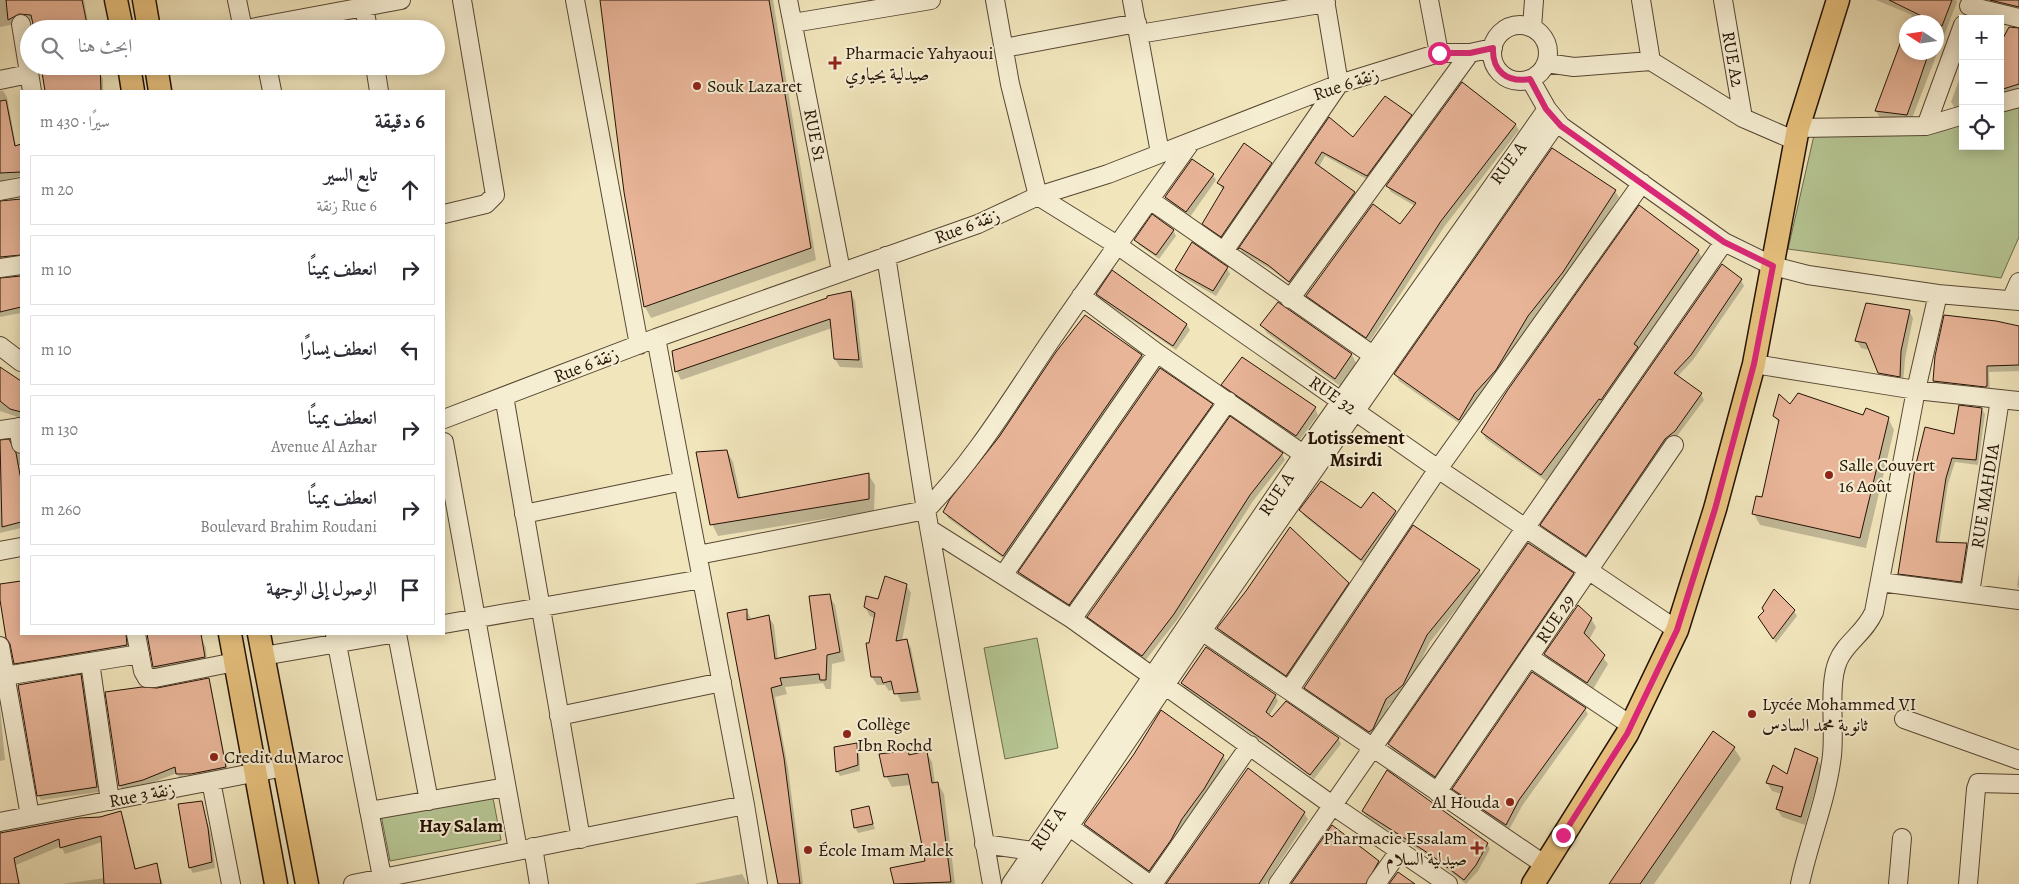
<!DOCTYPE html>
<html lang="ar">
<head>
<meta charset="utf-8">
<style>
	:root { --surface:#fff; --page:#f2f2f3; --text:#2b2b33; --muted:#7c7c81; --line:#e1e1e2 }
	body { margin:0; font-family:Alegreya,Amiri,serif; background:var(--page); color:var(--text); direction:rtl }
	.controls { position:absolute; right:15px; top:15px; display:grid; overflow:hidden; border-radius:0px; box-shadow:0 2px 12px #0003 }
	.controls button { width:45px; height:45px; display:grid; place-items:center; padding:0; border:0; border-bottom:1px solid var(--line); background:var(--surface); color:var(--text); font:25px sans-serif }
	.compass { position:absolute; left:1899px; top:15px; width:45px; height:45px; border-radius:50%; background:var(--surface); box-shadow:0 2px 12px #0003; rotate:282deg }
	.stop { position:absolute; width:15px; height:15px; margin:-11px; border:4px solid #db2777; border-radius:50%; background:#fff }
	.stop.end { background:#db2777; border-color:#fff; box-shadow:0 1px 5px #0008 }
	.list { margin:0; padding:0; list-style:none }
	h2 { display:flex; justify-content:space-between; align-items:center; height:65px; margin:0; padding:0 20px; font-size:21px }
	h2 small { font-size:16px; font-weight:400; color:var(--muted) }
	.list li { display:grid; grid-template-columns:32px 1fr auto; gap:15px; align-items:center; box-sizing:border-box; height:70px; margin:0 10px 10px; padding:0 10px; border:1px solid var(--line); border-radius:0px }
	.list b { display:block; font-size:19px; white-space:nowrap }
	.list p { margin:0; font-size:16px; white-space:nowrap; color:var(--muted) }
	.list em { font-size:16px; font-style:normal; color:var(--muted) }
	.icon { flex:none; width:28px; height:28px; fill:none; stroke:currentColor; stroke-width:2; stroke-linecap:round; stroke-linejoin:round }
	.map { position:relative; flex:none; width:2019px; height:884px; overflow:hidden; direction:ltr }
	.search { position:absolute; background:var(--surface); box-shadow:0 2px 12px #0003; left:20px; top:20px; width:425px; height:55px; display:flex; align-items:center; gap:12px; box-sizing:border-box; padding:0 18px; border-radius:28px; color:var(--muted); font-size:19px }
	.panel { position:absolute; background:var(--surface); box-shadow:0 2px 12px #0003; left:20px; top:90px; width:425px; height:545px; border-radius:0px; direction:rtl }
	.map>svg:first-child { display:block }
	.green { fill:#b6c694; stroke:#6d6c4c }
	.shadow { fill:#0003 }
	.building { fill:#e9b599; stroke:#241204 }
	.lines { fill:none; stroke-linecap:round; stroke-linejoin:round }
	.minor-casing { stroke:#574732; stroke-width:20 }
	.major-casing { stroke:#241204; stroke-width:25 }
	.minor { stroke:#f6eed3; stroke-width:18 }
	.major { stroke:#e8c27e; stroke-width:22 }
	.route { stroke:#db2777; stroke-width:6 }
	.poi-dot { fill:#8f2418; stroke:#f6eed3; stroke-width:2 }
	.labels { text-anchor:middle; stroke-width:4; stroke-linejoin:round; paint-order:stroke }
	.poi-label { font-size:18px; fill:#241204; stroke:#f6eed3; text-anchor:start }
	.street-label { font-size:18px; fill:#241204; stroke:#f6eed3 }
	.neighbourhood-label { font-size:19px; font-weight:bold; fill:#241204; stroke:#f6eed3 }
</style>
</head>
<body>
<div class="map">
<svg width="2019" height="884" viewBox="0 0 2019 884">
	<rect width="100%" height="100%" fill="#f1e5bc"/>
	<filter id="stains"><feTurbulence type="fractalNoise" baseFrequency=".004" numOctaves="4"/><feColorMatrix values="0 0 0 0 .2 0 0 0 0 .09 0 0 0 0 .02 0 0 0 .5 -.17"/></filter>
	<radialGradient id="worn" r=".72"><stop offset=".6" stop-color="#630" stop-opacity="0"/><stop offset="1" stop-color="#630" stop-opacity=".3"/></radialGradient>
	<path class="green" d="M2019,105v132l-18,41 -213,-29 27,-118h127l21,-7v22h37v-34z
		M1037,638l21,110 -53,11 -21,-111z
		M492,793l9,47 -111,21 -9,-46z"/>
	<path class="shadow" d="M0,0h84l5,29h-54l-2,-9 -11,-1 -7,5 -15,3z
		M601,0h172l43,260 -165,58 -6,-11 -20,-115z
		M1876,0h80l1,2 -46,119 -31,-3 -4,-7 30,-81v22h30v-30h-27l3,-7z
		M1986,0h33v12l-30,-7z
		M2019,29v62l-19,5v-49z
		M42,66l58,8 3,5v12h-56z
		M1963,69v36l-8,3 -4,-6z
		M0,91h3l4,6 9,49 5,-1v31l-21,5z
		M1411,115l3,6 -44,60 -45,-25 -6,11 35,25 4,6 -65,88 -21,-16 -29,-17 -3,-4 89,-130 24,20z
		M1515,124l4,6 -75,97 -75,116 -58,-41 -4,-6 93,-71 15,-19 -24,-14 -4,-6z
		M1552,150l63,41 4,6 -53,82 -34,43 -33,54 -36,50 -64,-45 -4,-7z
		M1271,164l4,7 -49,72 -18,-12 -4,-7 19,-33 -4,-8z
		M1213,175l3,5 -26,37 -21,-14 -3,-6z
		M21,201v59l-21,4v-59z
		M1640,207l58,44 4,7 -64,92 3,5 -95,126 -60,-42 -4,-7z
		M1173,230l3,6 -17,23 -20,-14 -3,-5z
		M1227,268l3,6 -14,22 -37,-21 -3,-5z
		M1113,272l74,53 3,5 -14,20 -76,-51 -3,-5z
		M21,277v36l-21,4v-38z
		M1741,280l3,6 -51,74 -16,17 24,17 3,6 -27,36 -9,8 -79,116 -44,-30 -3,-5z
		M851,293l4,8 8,67 -23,-1 -5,-8 -3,-31 -151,52 -4,-8 -4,-20z
		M1278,304l74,51 4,8 -16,23 -73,-53 -5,-8z
		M1909,311l4,7 -8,41 -2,25 -19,-4 -14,-30 -9,-2 -4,-7z
		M1085,316l56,40 4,6 -138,199 -59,-43 -3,-6z
		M2019,327v44l-30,1 1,19 -52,-4 -4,-6z
		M0,368l21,14v36l-21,-7z
		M1223,385l92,23 3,7 -19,26 -72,-50z
		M1212,405l3,6 -142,199 -50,-32 -3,-6z
		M1790,406l98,12 6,12 -28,118 -106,-23 -6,-11 9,-16 17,-73 -6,-9z
		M1982,409l3,5 -7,51 -23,-3 -7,22 -9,59 27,1 3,5 -5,38 -61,-8 -3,-6 55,-138z
		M0,441h9l5,12 7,2v10h-2l2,14v49l-21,5z
		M727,451l6,11 8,37 127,-25 7,11 -1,26 -156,25 -6,-12z
		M1282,454l3,6 -32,41 -76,119 -32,41 -53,-39 -4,-5z
		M1301,511l94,1 3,5 -34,47 -60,-48z
		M1479,571l3,6 -52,65 -24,49 -17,14 -13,30 -3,2 -64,-43 -4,-6z
		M2019,573v16l-2,-4z
		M1573,574l3,6 -138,201 -45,-31 -4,-6z
		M21,582v52h111l-4,3 2,14 -112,18 -3,-6 -15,-78z
		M1348,583l3,6 -61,91 -68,-46 -3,-6z
		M906,585l5,8 -9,48 5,-1 4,8 10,52 -20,2 -6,-13 -6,2 -4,-6h-8l-5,-8 -2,-32 5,-27 -5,-2 -5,-9z
		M829,596l6,9 10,56 -13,3 -1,25h-5l-3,-6 -38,4 2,7 -12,3 13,71 15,116h-24l-51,-270 18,-4 6,10 16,-4 6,9 4,35 39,-10z
		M1794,611l3,5 -21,27 -13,-21z
		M1591,619l5,8 -7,13 19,24 -16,27 -42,-28 -5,-9z
		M148,634h52l6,14 1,15 -49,10 -4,-6z
		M80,676l3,5 16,111 -58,8 -3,-5z
		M208,679l3,6 17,88 -48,6 -2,-4 19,1v-3h-20l-31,12 -23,6 -3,-5 37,-96z
		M1182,683l93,12 3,6 -9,15 69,22 3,6 -27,35 -42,-31 -87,-59z
		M0,707l5,53 -5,1z
		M1585,709l3,5 -66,92 -13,24 -52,-36 -3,-5z
		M856,745l3,5 1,21 -20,5 -3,-5z
		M906,746l6,10 14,-4 6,10 3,22h3l6,10 11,90h-59l-4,-15 34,-7 -15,-77 -19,2 -6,-11 12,-23z
		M1734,748l7,11 -87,125h-43z
		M1223,756l3,5 -19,34 -54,81 -65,-46 -3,-6z
		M1817,759l5,8 -17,58 -23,-8 -5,-8 5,-15 -10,-3 -5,-8 21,-8z
		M201,802l10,33 4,33 -22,5 -3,-5 -11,-63z
		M868,807l7,22 -17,4 -3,-6z
		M1363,811l124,32 3,6 -12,22 -12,13 -31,-24 -69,-44z
		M121,813l3,6 12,51 20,-5 7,19h-101l43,-6 -3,-36 -37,12 -4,-8 -45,19 4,19h-20v-50z
		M1304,813l4,6 -42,65h-99z
		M1378,862l4,6 -11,16h-79z
		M742,874l6,10h-54z"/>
	<path class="building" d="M6,0h76l6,29h-54l-3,-14 -12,-1 -11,6z
		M600,0h169l42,248 -167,59 -20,-115z
		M1889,0h63l-10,26z
		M1990,0h29v7z
		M2009,27l10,1v56l-19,6v-46z
		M1906,28v24h23l-14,41 -8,22 -32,-4z
		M41,66h59l1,25h-56z
		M1462,82l54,42 -75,97 -75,117 -60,-42 67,-92 27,20 16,-21 -30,-17z
		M1385,96l27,19 -45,61 -45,-24 -7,11 40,29 -66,90 -21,-17 -28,-17 -2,1 91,-132 24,20z
		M6,100l9,46 6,-2v28l-21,1v-72z
		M1244,143l28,20 -51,74 -19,-13 22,-37 -7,-4z
		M1552,148l64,42 -53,82 -35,44 -32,54 -21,23 -16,27 -65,-46z
		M1192,159l22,15 -28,38 -21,-15z
		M21,199v56l-21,2v-56z
		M1639,205l60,45 -65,94 4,3 -37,53 -2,-1 -58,76 -60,-43 26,-41z
		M1152,214l22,16 -18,25 -22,-15z
		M1192,242l36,25 -15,24 -38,-21z
		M1722,264l20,15 -51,76 -17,18 28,20 -27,38 -10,8 -79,117 -46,-31z
		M1112,270l75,54 -14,22 -77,-52z
		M21,276v31l-21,5v-34z
		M851,291l8,69 -25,-1 -4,-40 -155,53 -3,-21 155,-53v-2z
		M1278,302l74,52 -17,25 -75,-54z
		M1866,303l44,7 -9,41 -1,26 -22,-4 -12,-30 -11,-2z
		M1085,315l57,40 -139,201 -60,-44 7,-13 49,-62 57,-85z
		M1944,315l52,6 23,5v39l-32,1v20l-2,1 -52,-6 2,-25z
		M1242,357l74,50 -20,29 -75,-51z
		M0,367l21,14v31l-11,-3 -10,-8z
		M1160,368l53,36 -144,201 -51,-33z
		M1798,393l65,22 3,-7 23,9 -29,121 -108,-24 4,-18 6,1 17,-77 -6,-4 6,-22 11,10z
		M1959,405l23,3 -6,52 -24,-2 -6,20 -10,64 31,1 -6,39 -63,-8 17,-106 10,-41 29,7z
		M1230,416l53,37 -33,42 -76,119 -32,42 -55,-39z
		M9,439l7,14 5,27v42l-19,5 -2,-87z
		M727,450l11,48 131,-25v26l-159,26 -14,-73z
		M1321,481l40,27 12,-16 23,19 -35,49 -62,-50z
		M1413,525l67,45 -53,65 -24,50 -17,14 -13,30 -4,3 -65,-44z
		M1290,527l59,56 -63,93 -69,-48 29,-37z
		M1528,543l46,30 -139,204 -47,-33z
		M885,576l22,8 -11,57 11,-2 11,53 -24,2 -3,-13 -8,2 -2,-6h-10l-5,-34h3l6,-30 -11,-6 2,-11 12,3z
		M21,581v53h105l1,11 -113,19 -4,-20 -4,-6 -6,-38v-16z
		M1774,589l21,21 -22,29 -15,-22 6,-6 -2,-3z
		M830,594l10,58 -13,3 -1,25h-6l-1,-6 -39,4 2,7 -11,3 13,70 16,126h-22l-51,-271 20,-4v11l22,-5 6,44 41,-10 -7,-53z
		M1578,605l14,13 -8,15 21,22 -18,28 -43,-29z
		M147,634h54l4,23 -52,10z
		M1206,647l70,48 -10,17 6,5 14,-16 53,37 -29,37 -42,-32 -87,-60z
		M1532,672l54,36 -67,92 -13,25 -54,-36z
		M81,674l16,113 -60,9 -19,-111z
		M209,678l17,89 -35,7h-15l-1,-7 -32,13 -24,6 -14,-94 37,-5 15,1z
		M1161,710l63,45 -20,34 -22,30 -11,21 -22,31 -65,-47 50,-70z
		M1713,731l22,16 -95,137h-31z
		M857,743l1,22 -22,7 -2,-25z
		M895,745h12l2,10 18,-4 5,32 6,-1 13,100 -57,2 -4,-16 35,-7 -17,-87 -24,3 -5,-23 17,-2z
		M1795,748l23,10 -17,59 -25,-8 7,-22 -17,-4 7,-18 14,9z
		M1248,768l57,44 -46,72h-93z
		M1387,770l101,73 -12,22 -12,15 -33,-25 -69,-44z
		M202,801l6,27 4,34 -23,6 -11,-64z
		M869,806l4,18 -19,4 -3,-18z
		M121,811l14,58 22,-6 4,21h-57l-3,-48 -41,12 -1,-9 -45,19 5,26h-19v-51l80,-15 20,-1z
		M1332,825l47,36 -13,23h-75z
		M1398,872l17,12h-26z"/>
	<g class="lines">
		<g class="minor-casing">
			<path id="minor" d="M237,0l6,29
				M575,0l64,345
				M788,0l53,271
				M995,0l15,84 28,112 79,49 321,224 239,161
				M1132,0l28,153
				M1429,0l10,53
				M1641,0l10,61
				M1723,0l20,118
				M1969,6l50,12
				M364,7l4,22
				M793,23l138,-23
				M21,24l11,67
				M1492 53a28 28 0 1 1 56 0a28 28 0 1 1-56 0Z
				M1532,28l2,-28
				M246,29l155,-29
				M1139,34l187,-31
				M1004,48l133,-25
				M1546,63l28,4 77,-6 92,57 53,23
				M267,66l5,25
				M375,66l4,25
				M1530,79l17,30 14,17 163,116 49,24 35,9 130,19 81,7
				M0,80l29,-6
				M2000,103l19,-5
				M1926,126l37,-101
				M1798,128l128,-2 37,-11
				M0,191l21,-4
				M1150,200l231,161
				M444,214l42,-10 9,-9 -33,-195
				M1224,251l115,-167 -14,-84
				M886,256l40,254 66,374
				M0,268l21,-3
				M1081,296l76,57 156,108
				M1290,299l180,-246
				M2011,300l8,-18
				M656,338l89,467 13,79
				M0,346l21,16
				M1754,364l162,26 103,11
				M504,396l77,443
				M444,419l212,-81 322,-114 60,-28 70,-22 231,-90 100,-31h31l23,-5
				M18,427l3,17
				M0,430l21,-3
				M444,442l74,408
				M524,514l159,-33
				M931,530l141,89 260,186 116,79
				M0,551l21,-4
				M698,555l228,-45c47,-48 84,-109 121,-164 47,-69 96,-137 144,-204
				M1004,574l153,-221
				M1880,582l139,18
				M1970,593l30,-194
				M1072,619l156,-218
				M444,624l258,-45
				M1193,625l352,240
				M136,634l7,37 4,7h8l80,-16
				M335,634l47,243
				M397,634l32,167
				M0,646l30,170
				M263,656l128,-22
				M1529,657l103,69
				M90,662l20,139
				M5,676l135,-22
				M1290,689l148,-220 204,-286
				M559,716l163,-34
				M1904,719l115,41
				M211,781l20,103
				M1437,792l237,-347
				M369,811l137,-24
				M1060,820l89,64
				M0,822l284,-55
				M984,844l49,7
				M533,847l6,37
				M353,884l392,-79
				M1011,884l292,-429 244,-346
				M1030,884l172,-253 355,-509
				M1153,884l97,-139
				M1278,884l446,-642
				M1376,884l24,-34
				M1800,884c9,-43 27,-85 32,-129 3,-28 -4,-71 6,-94 7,-18 27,-28 36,-49l42,-222 22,-96
				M1898,884l4,-46
				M1968,884l8,-95 2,-6 41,1"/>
		</g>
		<g class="major-casing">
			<path id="major" d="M116,0l6,29
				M144,0l5,29
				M129,66l4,25
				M156,66l4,25
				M230,634l46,250
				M259,634l48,250
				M1533,884l94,-150 50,-104 38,-121 39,-145 44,-236 40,-128"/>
		</g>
		<use href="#minor" class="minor"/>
		<use href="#major" class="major"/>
	</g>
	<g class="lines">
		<path class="route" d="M1439,53h31l23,-5c-1,23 14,35 37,31l16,30 15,17 163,116 49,24 -19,98 -39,145 -38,121 -50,104 -64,101"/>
	</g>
	<g class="poi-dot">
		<path d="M832.5 55.5h5v5h5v5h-5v5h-5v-5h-5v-5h5z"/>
		<circle cx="697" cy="86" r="5"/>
		<circle cx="1829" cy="475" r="5"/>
		<circle cx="1752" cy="714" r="5"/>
		<circle cx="847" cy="734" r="5"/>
		<circle cx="214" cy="757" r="5"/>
		<circle cx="1510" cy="802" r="5"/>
		<path d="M1474.5 840.5h5v5h5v5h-5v5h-5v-5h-5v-5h5z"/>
		<circle cx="808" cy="850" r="5"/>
	</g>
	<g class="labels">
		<g class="poi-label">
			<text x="845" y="59">Pharmacie Yahyaoui<tspan x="845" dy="21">صيدلية يحياوي</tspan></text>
			<text x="707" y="92">Souk Lazaret</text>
			<text x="1839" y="471">Salle Couvert<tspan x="1839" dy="21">16 Août</tspan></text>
			<text x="1762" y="710">Lycée Mohammed VI<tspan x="1762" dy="21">ثانوية محمد السادس</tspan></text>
			<text x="857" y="730">Collège<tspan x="857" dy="21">Ibn Rochd</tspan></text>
			<text x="224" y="763">Credit du Maroc</text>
			<text x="1500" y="808" text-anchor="end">Al Houda</text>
			<text x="1467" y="844" text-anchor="end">Pharmacie Essalam<tspan x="1467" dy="21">صيدلية السلام</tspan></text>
			<text x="818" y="856">École Imam Malek</text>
		</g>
		<g class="street-label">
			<text transform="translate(1733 59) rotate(80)" y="6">RUE A2</text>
			<text transform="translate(1346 84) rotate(-19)" y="6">Rue 6 زنقة</text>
			<text transform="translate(815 135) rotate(79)" y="6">RUE S1</text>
			<text transform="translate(1508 163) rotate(-54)" y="6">RUE A</text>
			<text transform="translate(967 226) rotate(-21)" y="6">Rue 6 زنقة</text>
			<text transform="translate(586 365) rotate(-21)" y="6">Rue 6 زنقة</text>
			<text transform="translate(1333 395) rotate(35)" y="6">RUE 32</text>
			<text transform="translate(1276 494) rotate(-56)" y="6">RUE A</text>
			<text transform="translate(1985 496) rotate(-81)" y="6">RUE MAHDIA</text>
			<text transform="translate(1555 619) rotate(-56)" y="6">RUE 29</text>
			<text transform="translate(142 795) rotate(-11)" y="6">Rue 3 زنقة</text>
			<text transform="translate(1048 829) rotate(-56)" y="6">RUE A</text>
		</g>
		<g class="neighbourhood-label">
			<text x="1356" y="444">Lotissement<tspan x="1356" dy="22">Msirdi</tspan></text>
			<text x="461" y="832">Hay Salam</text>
		</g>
	</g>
	<rect width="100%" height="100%" filter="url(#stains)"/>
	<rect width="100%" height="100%" fill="url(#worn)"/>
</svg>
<div class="controls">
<button>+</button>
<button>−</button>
<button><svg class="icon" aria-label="locate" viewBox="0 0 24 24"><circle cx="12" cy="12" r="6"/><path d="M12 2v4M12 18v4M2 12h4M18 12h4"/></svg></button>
</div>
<svg class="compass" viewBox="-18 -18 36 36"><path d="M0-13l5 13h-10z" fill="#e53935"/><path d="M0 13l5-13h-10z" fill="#7c7c81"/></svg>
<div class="stop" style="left:1439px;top:53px"></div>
<div class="stop end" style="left:1563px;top:835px"></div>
<div class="search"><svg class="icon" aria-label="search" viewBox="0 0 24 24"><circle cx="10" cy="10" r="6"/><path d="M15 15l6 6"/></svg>ابحث هنا</div>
<section class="panel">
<h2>6 دقيقة<small>سيرًا · 430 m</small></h2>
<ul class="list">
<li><svg class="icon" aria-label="ahead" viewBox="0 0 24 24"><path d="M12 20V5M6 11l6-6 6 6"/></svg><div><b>تابع السير</b><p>Rue 6 زنقة</p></div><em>20 m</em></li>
<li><svg class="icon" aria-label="right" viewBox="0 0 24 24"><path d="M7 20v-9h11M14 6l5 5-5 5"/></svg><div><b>انعطف يمينًا</b></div><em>10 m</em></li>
<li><svg class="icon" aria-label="left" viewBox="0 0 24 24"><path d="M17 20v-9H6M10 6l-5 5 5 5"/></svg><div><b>انعطف يسارًا</b></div><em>10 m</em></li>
<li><svg class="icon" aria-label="right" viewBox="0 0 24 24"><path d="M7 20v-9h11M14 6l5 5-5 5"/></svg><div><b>انعطف يمينًا</b><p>Avenue Al Azhar</p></div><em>130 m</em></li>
<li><svg class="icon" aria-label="right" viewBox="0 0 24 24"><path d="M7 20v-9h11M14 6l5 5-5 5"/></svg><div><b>انعطف يمينًا</b><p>Boulevard Brahim Roudani</p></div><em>260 m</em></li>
<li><svg class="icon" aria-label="arrive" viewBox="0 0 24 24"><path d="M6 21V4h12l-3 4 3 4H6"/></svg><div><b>الوصول إلى الوجهة</b></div></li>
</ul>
</section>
</div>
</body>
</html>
